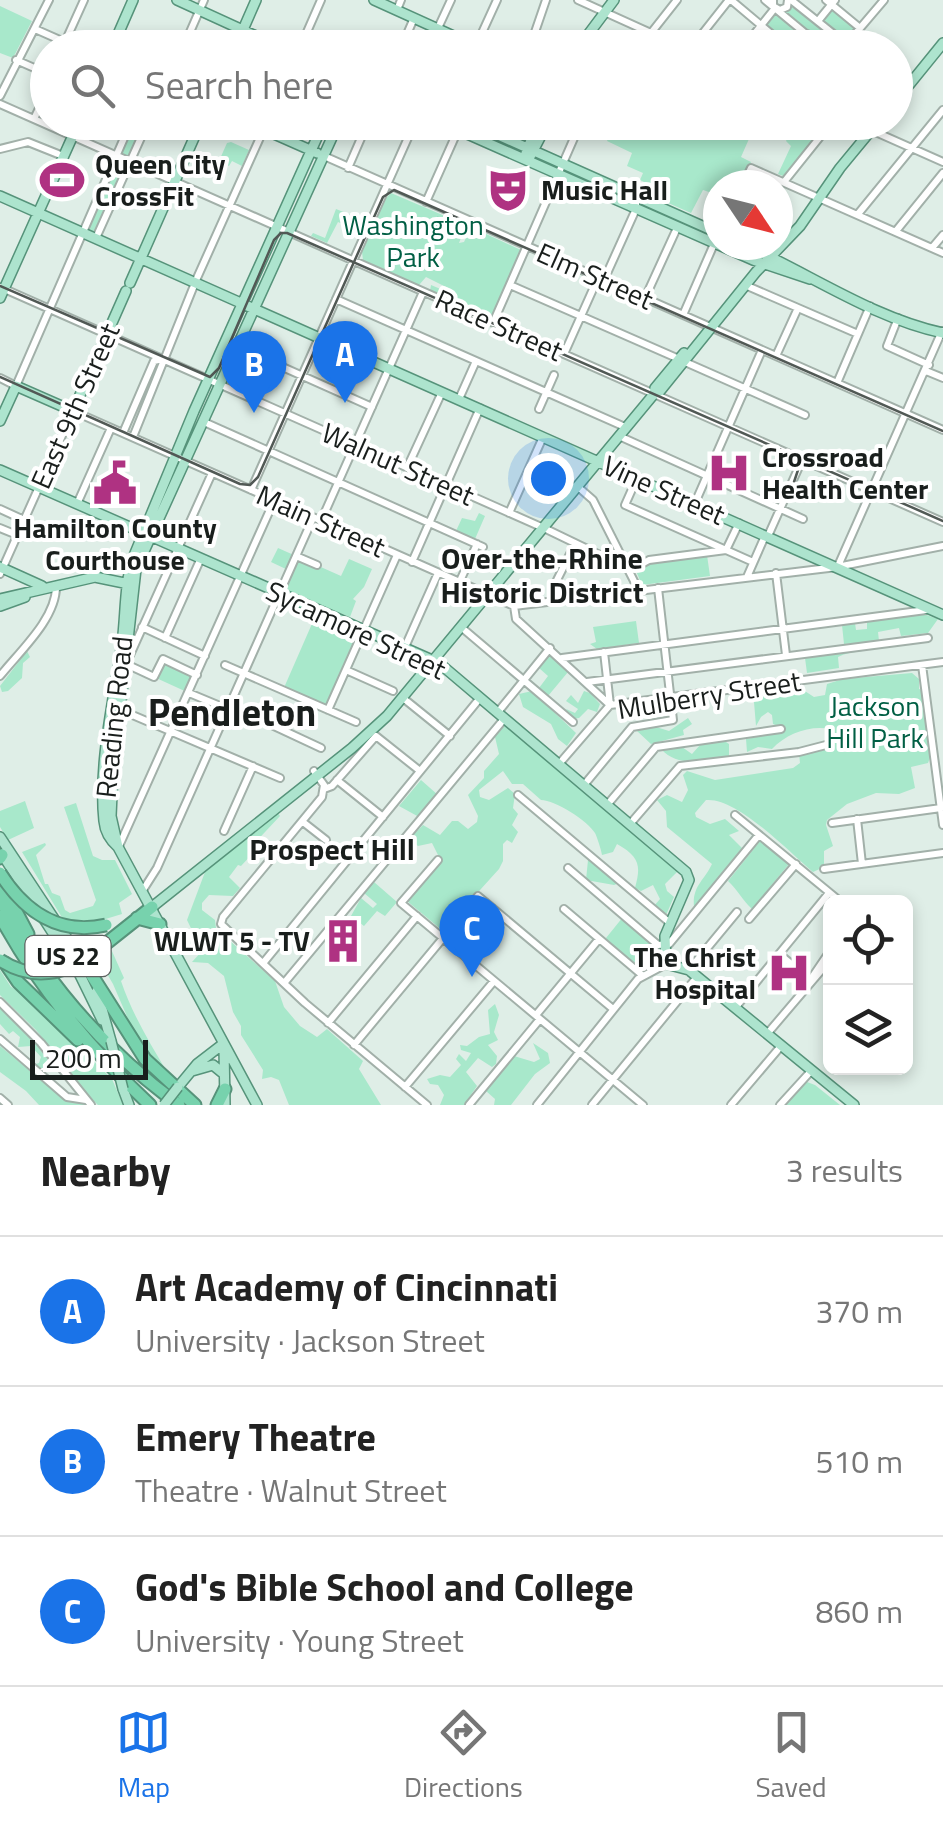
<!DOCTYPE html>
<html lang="en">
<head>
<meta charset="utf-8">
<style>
	:root { --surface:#fff; --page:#f2f2f2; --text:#222; --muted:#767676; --line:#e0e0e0; --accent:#1a73e8 }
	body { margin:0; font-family:"Titillium Web",sans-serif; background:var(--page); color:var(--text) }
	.controls { position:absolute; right:30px; bottom:30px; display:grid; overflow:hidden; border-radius:15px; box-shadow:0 5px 15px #0003 }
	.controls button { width:90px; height:90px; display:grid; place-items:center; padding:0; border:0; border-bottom:2px solid var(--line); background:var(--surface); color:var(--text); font:50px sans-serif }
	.compass { position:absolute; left:703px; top:170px; width:90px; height:90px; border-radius:50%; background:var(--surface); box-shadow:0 5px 15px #0003; rotate:125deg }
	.scale { position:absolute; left:30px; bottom:25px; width:118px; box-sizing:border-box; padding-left:10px; border:5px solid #191e1c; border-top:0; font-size:28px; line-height:35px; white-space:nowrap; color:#191e1c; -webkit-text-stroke:8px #fff; paint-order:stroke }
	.you { position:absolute; left:548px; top:478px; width:35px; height:35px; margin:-25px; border:8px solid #fff; border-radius:50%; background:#1a73e8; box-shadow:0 0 0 15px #1a73e833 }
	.badge { display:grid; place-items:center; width:65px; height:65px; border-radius:50%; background:var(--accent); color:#fff; font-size:32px; font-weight:700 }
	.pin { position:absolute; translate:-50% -82px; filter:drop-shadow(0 2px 5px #0008) }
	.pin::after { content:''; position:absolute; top:52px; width:35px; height:30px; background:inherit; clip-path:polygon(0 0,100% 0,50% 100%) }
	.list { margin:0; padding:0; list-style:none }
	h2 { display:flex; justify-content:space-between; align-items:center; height:130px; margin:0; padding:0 40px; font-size:42px }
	h2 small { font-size:32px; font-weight:400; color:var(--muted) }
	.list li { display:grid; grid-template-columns:65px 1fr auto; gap:30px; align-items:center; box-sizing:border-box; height:150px; padding:0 40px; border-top:2px solid var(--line) }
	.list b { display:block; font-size:38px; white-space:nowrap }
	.list p { margin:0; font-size:32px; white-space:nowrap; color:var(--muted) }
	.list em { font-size:32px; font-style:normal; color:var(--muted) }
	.icon { flex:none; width:55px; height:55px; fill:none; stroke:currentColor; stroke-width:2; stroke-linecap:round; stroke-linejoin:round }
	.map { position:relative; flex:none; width:943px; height:1105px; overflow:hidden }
	.search { position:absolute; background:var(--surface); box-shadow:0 5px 15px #0003; left:30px; right:30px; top:30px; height:110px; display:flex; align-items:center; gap:25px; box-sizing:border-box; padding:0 35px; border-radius:55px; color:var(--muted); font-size:38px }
	.sheet { height:580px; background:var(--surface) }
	nav { display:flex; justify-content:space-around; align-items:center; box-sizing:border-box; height:140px; border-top:2px solid var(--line); background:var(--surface); font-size:28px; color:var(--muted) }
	nav a { display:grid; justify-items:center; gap:5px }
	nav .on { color:var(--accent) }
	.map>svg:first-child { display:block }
	.green { fill:#a8e8cb }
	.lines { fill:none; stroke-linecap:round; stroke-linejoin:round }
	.stream { stroke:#32a77e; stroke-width:2.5 }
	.minor-casing { stroke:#a2b0a9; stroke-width:10 }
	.major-casing { stroke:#56937a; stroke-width:12 }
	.highway-casing { stroke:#56937a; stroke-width:15 }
	.minor { stroke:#fff; stroke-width:6 }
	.major { stroke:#ade4ce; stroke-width:9 }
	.highway { stroke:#77d2ad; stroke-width:11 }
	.tram { stroke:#515955; stroke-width:2.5 }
	.major-bridge-casing { stroke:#56937a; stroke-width:12; stroke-linecap:butt }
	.highway-bridge-casing { stroke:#56937a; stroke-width:15; stroke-linecap:butt }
	.major-bridge { stroke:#ade4ce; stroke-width:9 }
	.highway-bridge { stroke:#77d2ad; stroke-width:11 }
	.labels { text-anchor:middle; stroke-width:8; stroke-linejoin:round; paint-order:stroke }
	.shield { fill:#fff; stroke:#5e6260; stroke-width:2.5 }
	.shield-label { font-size:25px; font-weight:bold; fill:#191e1c }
	.poi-label { font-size:28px; font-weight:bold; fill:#191e1c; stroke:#fff; text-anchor:start }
	.park-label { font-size:28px; fill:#015f44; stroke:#fff }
	.street-label { font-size:28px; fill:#191e1c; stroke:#fff }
	.neighbourhood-label { font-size:30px; font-weight:bold; fill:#191e1c; stroke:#fff }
	.district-label { font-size:38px; font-weight:bold; fill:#191e1c; stroke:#fff }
</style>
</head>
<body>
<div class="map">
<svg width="943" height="1105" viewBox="0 0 943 1105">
	<rect width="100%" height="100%" fill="#dfeee7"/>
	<path class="green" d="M791,3l50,40 -1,4h-14l-41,-34z
		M0,6l32,15 -19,37 -13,-5z
		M831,9l25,19 -12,12 -21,-17z
		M776,13l26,20 -8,14 -28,-20z
		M131,123h17l-52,115 -13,-6z
		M615,123h141l-15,34 10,5 -10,23h-23v10l-15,-5 -12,23 -48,-21 3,-9 -6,-3 3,-7 -16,-7 5,-13 -25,-12z
		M794,123h9l1,5 12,9 -33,39 -5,-2 13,-28 -5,-5z
		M231,142l18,8 -7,16 -10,-5 -3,5 -10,-5 8,-18z
		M391,193l75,32 -7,18 5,-1 7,-15 50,23 -29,66 -62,-25 1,-6 19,8 2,-3 -26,-13 -7,8 -56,-25 -1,-8 24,-54z
		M336,209l30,12 -6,11 -22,-10 -11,21 -16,-7 2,-3 12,5z
		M479,513l6,3 -10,23 -19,-8 6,-13 13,3z
		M278,548l63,28 8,-17 23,10 -8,18 -11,12 3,2 -6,16 -10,-4 -2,4 25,13 -35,80 -45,-20 35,-80 -38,-17 8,-23 -17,-8z
		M707,555l3,21 -68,9 -6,-14 13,-8z
		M921,613l17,6 -10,14 -27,3 -2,-8 -21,4 1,9 -35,3 -2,-19 13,-2 1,7 11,-1v-7z
		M636,621l3,22 -42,6 -7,-5 6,-2 -3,-15z
		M881,645c-13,8 -30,5 -43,12l1,11 -32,5 -2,-15 6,-3z
		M27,651l3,6 -7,6 -1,15 -14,13 -6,1 -2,-6z
		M550,654l18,18 -20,24 -9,-8 9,-12 -9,-8z
		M163,659l34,16 -8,18 -35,-16z
		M912,673l7,6v10l3,1 9,65 -3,8 -17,4 4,21 -16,6 -23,-1 -29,11 -20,16 -1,5 7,21 -9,5v16l-11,5c-25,-21 -76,-75 -107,-72l-11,13 1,4 14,7 15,-5 14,12 -10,4 13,13 -48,59c-2,-21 10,-26 18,-43l-45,-37 -1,-16 -9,-11 10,-5 15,7 6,-12 -5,-15 4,-4 28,9 78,-12 7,-5 -1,-10 18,-2 12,-6 2,-16c-21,-4 -44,4 -59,20l-14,-2 -11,5 -1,-13 31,-6 6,-5 -10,-4 -1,-9 -4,-3 -7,5 -5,9 -2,-24 5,-10 35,-8 20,13 11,-2 2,-11 16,-5z
		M532,691l44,42 -9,13 -9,-7 -7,-15 -28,-17 -4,-13z
		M584,691l6,2 10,11 -3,8 -9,-3 -9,9 -7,1 -6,-10 9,4 3,-4 -12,-8 5,-6 7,8z
		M688,718l4,6 -9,6 1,5 -33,9 -14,-13 16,-5 16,5z
		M505,725l173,146 -13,13 2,7 7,6 -8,18 -12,-9 6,-7 -7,-14 -12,6 -6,-3c6,-22 5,-31 -18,-44l-4,8 -11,3c-1,-6 -5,-18 -7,-22 -7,-12 -40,-33 -54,-33l-18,-16h-11l-9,-13 -24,19 1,7 9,3 19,-12 7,6 -2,14 5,6 -6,11 6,7 -6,11 -5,-3 -4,4v17l-4,8 -56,62 -36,-30 33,-42 -8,-16 -14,3 -5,-4 -1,-6 11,-11 17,10 12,-14h6l10,8 9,-7 1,-6 -10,-21 16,-17v-7l15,-17 -4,-17z
		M723,740l6,4v13c-24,2 -50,12 -68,-8l21,-2 10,7 8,-9z
		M421,780l17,15 -19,22 -20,-11z
		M25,801l9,27 -26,12 -8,-13v-16z
		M76,803l17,53 9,4h13l17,34 -13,9 3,11 -23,7 -33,3 -44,-72 23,-9 1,2 -10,10 9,29h3l4,9 8,3 5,14 5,3 23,-7 3,-6 -32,-93z
		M278,813l2,3 -28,30 2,6 -13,14 -3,-1 -9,12 11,11 -7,8 -24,-1 -7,8v7l13,10 1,8 -7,9 11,-5 55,49 9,26 16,19 17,11 10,-8 36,32 -4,8 22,36h-92l-10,-25 -8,-3 -9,2 1,-9 -22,-35v-9l-8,-14 -9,-36 -16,-13 -16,-1 10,-11 -15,-31 18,-48z
		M760,841l29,23 -37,45c-10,-9 -14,-19 -24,-28z
		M592,859l27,24 -5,2 -28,-5 2,-20z
		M374,882l23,20 -12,14 -8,-5 -13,15 -13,-10 10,-18 12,10 4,-4 -13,-11z
		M623,917l36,31 1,13 -18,8 -35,-29 -1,-2z
		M113,943l-2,6 13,29 -3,3c11,33 29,62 46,91v6l-29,-36 -25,-58 -17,-29z
		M0,970l11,17 17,10 84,82 11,26h-25l-9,-9 -53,-66 -36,-35z
		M495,1004l4,11 -5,17 4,8 -10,5 9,11 -1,8 -4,3 -14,-9 -12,14 11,14 -13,19h-24l4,-10 -6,-10 -8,-1 -3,-5 13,-4 10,2 11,-12 -5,-6 3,-5 7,7 5,-8 -10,-3 -1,-5 7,1 12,-9 11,-3 -2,-24z
		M0,1008l33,32 15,20 -5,12 -10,-7 6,-2 2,-6 -10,-11 -13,1 2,-10 -7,-6 -4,3 -9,-10z
		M533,1043l15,10 2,10 -15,11 -24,31h-17l1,-6 -9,-8 28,-35 20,6 6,-3z
		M0,1046l65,54h21l5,5h-52l-13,-14 -26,-19z
		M807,1082l8,3 25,20h-54z"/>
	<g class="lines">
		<path class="stream" d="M436,222l2,-4"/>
		<g class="minor-casing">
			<path id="minor" d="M578,0l106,48
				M731,0l57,48
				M765,0l58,48
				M773,0v6l7,4 7,-3 1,-7
				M791,0l55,44
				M826,0l34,28
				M397,10l4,-10
				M818,21l17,-21
				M438,28l13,-28
				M35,29l43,19
				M651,33l26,-33
				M534,35l12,-35
				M65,42l19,-42
				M476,46l21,-46
				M844,47l40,-47
				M183,48l21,-48
				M300,48l21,-48
				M401,48l13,-30
				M449,48l5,-12
				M691,48l38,-48
				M743,48l32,-40
				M796,48l11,-14
				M16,60l32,14
				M0,96l49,-96
				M0,104l943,418
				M34,119l14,-30
				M853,122l90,40
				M0,149l28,-7 35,14
				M324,156l619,274
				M348,168l20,-46
				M784,182l48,-60
				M743,185l8,-17 192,85
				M426,202l32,-72
				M858,214l85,-104
				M896,231l47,-58
				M96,238l52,-116
				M932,248l11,-13
				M604,280l32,-71v-12
				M510,285l169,74
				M745,285l113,49
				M0,287l548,243 83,40
				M645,298l32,-70
				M336,299l289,128
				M683,315l31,-71
				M898,318l-11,28 42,19
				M493,323l88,-201
				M238,347l134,60
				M564,354l34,-76
				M776,356l22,-48
				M685,362l120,53
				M926,371l17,7
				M0,378l16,8 115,-264
				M837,383l33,-77
				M459,399l17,-38
				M539,409l15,-34
				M204,422l279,125
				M123,433l31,-72 8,-2
				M619,436l184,83
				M133,437l64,-159 70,-156
				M407,468l35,-76
				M526,475l31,16
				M637,478l-12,27 128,57
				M577,486l16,14 46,91
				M251,490l164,-368
				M695,503l67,-153
				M77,504l34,-76
				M0,509l24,11
				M509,513l34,-76
				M321,521l102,-229
				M0,528l17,7
				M768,536l34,-76
				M296,556l21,9
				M412,562l68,-154
				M838,566l104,-235
				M631,570l18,-10 77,-10 13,-27
				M776,573l10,82
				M0,574l73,-163 441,195 323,-39 106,-21
				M747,577l18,-41
				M459,583l18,-39
				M558,601l-1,-21 18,-36
				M514,606l2,13 94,86
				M142,627l63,29
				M461,627l112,95
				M165,638l36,-80
				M405,647l33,-74
				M604,652l6,53
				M562,658l364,-48
				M225,665l131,57
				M922,665l21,160
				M346,670l47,21
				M197,675l-34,-16 -9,18 -28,-13 86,-191
				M0,676c19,-24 56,-57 56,-89
				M587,682l341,-44
				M189,693l36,15 8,-1 88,41
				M403,698l47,38
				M116,708l164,70
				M328,710l69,-155
				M498,712l52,-64
				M559,764l51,-59 333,-43
				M314,771l10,14 -2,12 -99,120 -2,7 84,79 122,102
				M337,780l46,37
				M584,785l48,-58 41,-7 -15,-132
				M324,789l8,-3 44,-50 44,35
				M518,795l152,128
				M607,805l49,-58 125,-18
				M735,815l106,87
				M857,819l5,45
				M303,822l23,18
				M832,823l109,-15
				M630,824l50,-58 119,-14 27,-7
				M224,831l29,-65
				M119,846l155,-345
				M337,850l11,9
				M438,860l-37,43 242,202
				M568,868l90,77 11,-1 89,-108
				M824,869l119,-16
				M143,890l14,-22 156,-350
				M564,909l78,66
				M749,919l47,-55
				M779,954l32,26
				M264,962l216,-264
				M689,970l48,-58
				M811,979l19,-28
				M285,982l219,-263
				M0,1002l41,41 50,62
				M735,1008l94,-115
				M536,1015l63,-76
				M328,1023l89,-107
				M767,1034l63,-74
				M0,1039l67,58 19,3
				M354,1045l124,-149 135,113
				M405,1087l89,-106
				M0,1098l8,7
				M469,1105l71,-86
				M537,1105l101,-126 28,-15
				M592,1105l105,-128
				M731,1105l50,-59
				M780,1105l31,-34"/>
		</g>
		<g class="major-casing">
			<path id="major" d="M177,0l105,48
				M374,0l106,48
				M112,48l21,-48
				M235,48l21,-48
				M578,48l36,-48
				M896,101l47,-58
				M247,122l70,31
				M440,122l313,138 57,19
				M469,122l249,111
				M526,153l12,-31
				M531,155l17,-33
				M0,196l943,419
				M745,245c65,29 128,73 198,88
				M130,283l71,-161
				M0,298l79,-176
				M654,394l1,-6 29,-35
				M0,421l16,-35 57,25 53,-120
				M0,470l439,193 247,209 3,8 -24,56 1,28 23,6 165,135
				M0,567l42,19
				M0,599l95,-22 34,7
				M0,606l25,-9
				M0,837l78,118
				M118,847l-7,-31 2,-44 23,-203 203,-447
				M2,854l78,121 22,45
				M152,907l200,-159 35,-32 267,-322 6,-3 96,-119 44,-46 40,-58 38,-46
				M97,991l14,50
				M224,1047l1,58
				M192,1071l21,-6 11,9
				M178,1087l19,-23 26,-20
				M123,1089l6,16
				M257,1105l-139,-258c-8,-7 -13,-15 -14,-26 -6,-57 10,-122 18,-178 4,-29 2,-57 11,-85l61,-147 130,-289"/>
		</g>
		<g class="highway-casing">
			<path id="highway" d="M0,858l2,-3
				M0,881l28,53
				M0,898c44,84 103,151 179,207
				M0,916c39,72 91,134 150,189
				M137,918l23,6
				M77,952l68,107 50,46
				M94,953l58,-46
				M5,963l13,19 60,58
				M217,1105l8,-16"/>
		</g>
		<use href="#minor" class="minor"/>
		<use href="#major" class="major"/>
		<use href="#highway" class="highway"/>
		<path class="tram" d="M0,286l210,91 9,-9 55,-128 7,-7h6l656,288
			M0,377l240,107 10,1 8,-8 125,-280 11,-7 549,241
			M792,488l8,-24 13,-2"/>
		<g class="major-bridge-casing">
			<path id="major-bridge" d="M111,1041l12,48
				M164,1105l14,-18"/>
		</g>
		<g class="highway-bridge-casing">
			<path id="highway-bridge" d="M0,873c24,38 59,63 106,52
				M0,960c32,21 65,15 94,-7"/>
		</g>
		<use href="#major-bridge" class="major-bridge"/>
		<use href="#highway-bridge" class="highway-bridge"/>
	</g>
	<defs>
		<g id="stadium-bare" transform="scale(3.45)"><path d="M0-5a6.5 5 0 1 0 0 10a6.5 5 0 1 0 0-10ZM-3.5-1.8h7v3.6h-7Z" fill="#af3282" stroke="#fff" stroke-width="2.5" paint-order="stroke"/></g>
		<g id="theatre-bare" transform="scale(3.45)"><path d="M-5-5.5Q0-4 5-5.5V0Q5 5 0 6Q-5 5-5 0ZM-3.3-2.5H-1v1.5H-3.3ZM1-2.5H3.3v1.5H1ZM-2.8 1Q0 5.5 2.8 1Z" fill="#af3282" stroke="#fff" stroke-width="2.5" paint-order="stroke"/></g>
		<g id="hospital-bare" transform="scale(3.45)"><path d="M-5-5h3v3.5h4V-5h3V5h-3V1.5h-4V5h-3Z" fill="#af3282" stroke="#fff" stroke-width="2.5" paint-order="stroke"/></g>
		<g id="civic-bare" transform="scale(3.45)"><path d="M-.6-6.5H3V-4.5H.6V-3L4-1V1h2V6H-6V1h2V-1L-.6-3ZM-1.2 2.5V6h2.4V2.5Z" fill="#af3282" stroke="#fff" stroke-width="2.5" paint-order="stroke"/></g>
		<g id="building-bare" transform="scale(3.45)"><path d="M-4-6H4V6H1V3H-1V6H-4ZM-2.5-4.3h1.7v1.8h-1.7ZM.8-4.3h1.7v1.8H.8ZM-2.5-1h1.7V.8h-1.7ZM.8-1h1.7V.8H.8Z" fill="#af3282" stroke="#fff" stroke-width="2.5" paint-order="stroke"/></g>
	</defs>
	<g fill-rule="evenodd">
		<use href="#stadium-bare" x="62" y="180"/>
		<use href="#theatre-bare" x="508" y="190"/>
		<use href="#hospital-bare" x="729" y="473"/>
		<use href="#civic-bare" x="115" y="483"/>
		<use href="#building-bare" x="343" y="941"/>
		<use href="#hospital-bare" x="789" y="973"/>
	</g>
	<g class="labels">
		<rect class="shield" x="25.5" y="936" width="85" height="40" rx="8"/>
		<g class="shield-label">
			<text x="68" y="965">US 22</text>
		</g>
		<g class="poi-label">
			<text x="95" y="174">Queen City<tspan x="95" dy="32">CrossFit</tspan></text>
			<text x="541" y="200">Music Hall</text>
			<text x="762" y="467">Crossroad<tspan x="762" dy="32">Health Center</tspan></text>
			<text x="115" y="538" text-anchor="middle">Hamilton County<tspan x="115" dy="32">Courthouse</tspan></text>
			<text x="310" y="951" text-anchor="end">WLWT 5 - TV</text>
			<text x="756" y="967" text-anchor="end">The Christ<tspan x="756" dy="32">Hospital</tspan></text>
		</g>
		<g class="park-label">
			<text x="413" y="235">Washington<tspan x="413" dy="32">Park</tspan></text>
			<text x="875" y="716">Jackson<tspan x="875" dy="32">Hill Park</tspan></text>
		</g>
		<g class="street-label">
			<text transform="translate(595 276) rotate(24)" y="10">Elm Street</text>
			<text transform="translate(499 325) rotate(24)" y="10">Race Street</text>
			<text transform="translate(75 406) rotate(-66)" y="10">East 9th Street</text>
			<text transform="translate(398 464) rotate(24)" y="10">Walnut Street</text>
			<text transform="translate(664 490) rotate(24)" y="10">Vine Street</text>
			<text transform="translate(321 521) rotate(24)" y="10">Main Street</text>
			<text transform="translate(356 630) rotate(25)" y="10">Sycamore Street</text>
			<text transform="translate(709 695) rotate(-9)" y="10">Mulberry Street</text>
			<text transform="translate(114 717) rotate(-84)" y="10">Reading Road</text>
		</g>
		<g class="neighbourhood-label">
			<text x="542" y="569">Over-the-Rhine<tspan x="542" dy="34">Historic District</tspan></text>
			<text x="332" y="860">Prospect Hill</text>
		</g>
		<g class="district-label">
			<text x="232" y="726">Pendleton</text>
		</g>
	</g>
</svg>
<div class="controls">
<button><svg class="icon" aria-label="locate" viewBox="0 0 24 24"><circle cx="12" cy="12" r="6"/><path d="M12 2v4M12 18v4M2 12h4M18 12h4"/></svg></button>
<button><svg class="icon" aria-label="layers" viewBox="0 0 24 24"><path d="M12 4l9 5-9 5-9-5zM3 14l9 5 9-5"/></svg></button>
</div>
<svg class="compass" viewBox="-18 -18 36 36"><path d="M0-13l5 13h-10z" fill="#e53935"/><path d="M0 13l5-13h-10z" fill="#767676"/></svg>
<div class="scale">200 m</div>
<div class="you"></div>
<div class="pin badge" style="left:345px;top:403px">A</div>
<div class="pin badge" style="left:254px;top:413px">B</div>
<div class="pin badge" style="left:472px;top:977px">C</div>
<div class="search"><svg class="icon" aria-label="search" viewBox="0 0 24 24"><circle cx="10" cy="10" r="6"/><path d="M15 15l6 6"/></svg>Search here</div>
</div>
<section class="sheet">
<h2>Nearby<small>3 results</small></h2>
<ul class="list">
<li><span class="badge">A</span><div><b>Art Academy of Cincinnati</b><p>University · Jackson Street</p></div><em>370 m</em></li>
<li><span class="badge">B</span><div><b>Emery Theatre</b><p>Theatre · Walnut Street</p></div><em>510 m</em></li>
<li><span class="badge">C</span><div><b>God's Bible School and College</b><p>University · Young Street</p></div><em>860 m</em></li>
</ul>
</section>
<nav>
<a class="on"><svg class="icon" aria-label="map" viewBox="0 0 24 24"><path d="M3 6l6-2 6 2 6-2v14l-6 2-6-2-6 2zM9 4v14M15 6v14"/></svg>Map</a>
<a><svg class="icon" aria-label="directions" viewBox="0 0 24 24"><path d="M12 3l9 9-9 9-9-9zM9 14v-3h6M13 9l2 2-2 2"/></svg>Directions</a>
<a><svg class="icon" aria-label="saved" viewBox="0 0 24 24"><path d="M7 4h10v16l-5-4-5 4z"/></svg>Saved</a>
</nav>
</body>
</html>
